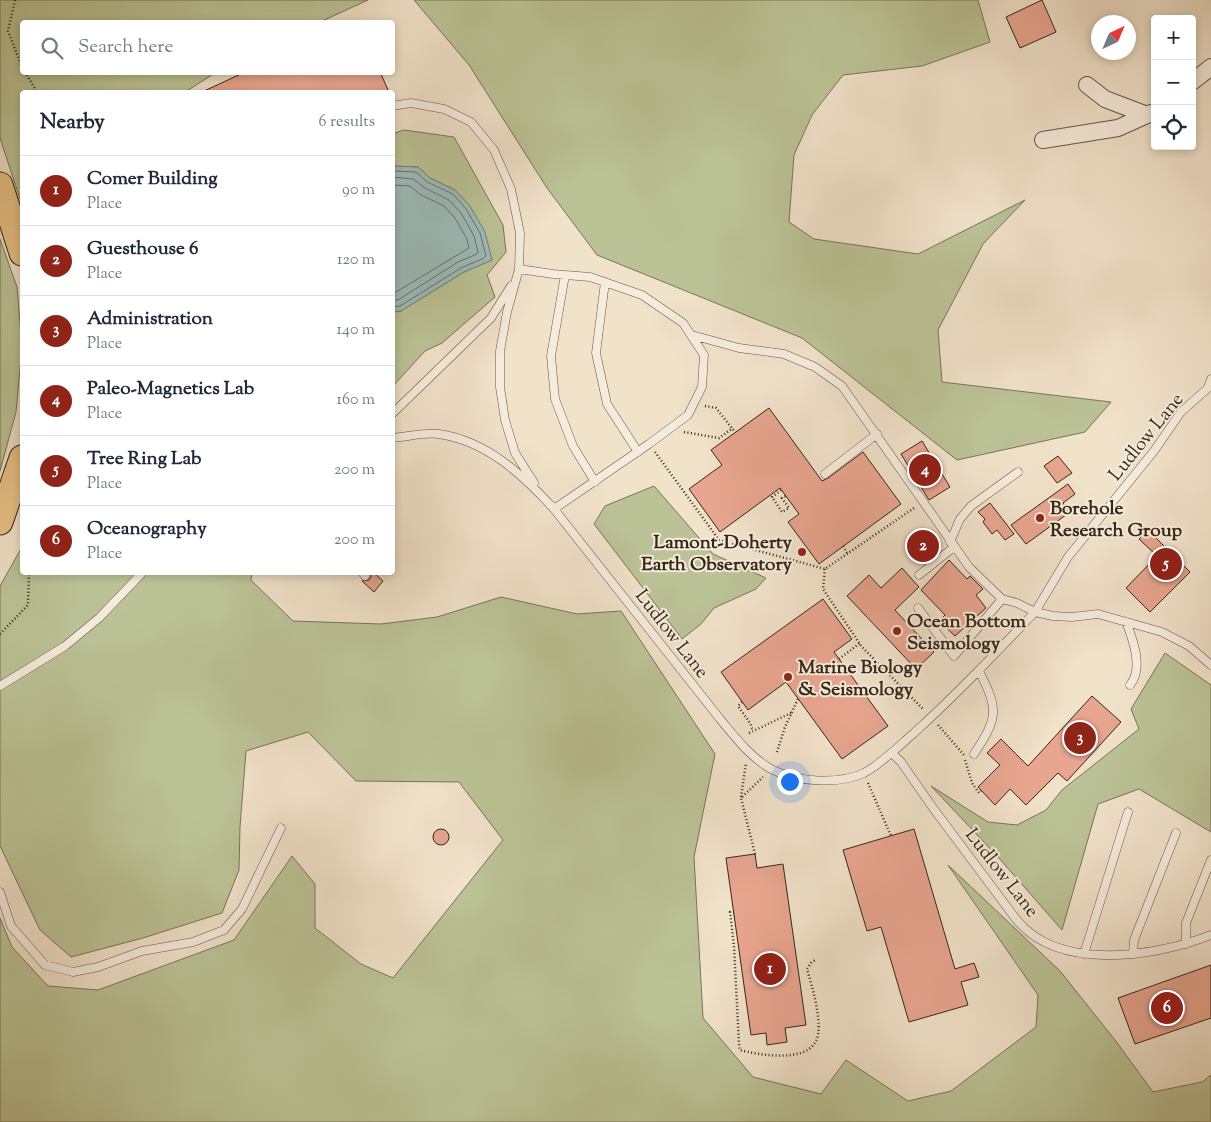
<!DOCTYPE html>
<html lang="en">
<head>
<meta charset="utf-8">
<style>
	:root { --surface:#fff; --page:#f2f2f3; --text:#1f2937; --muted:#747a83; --line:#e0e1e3; --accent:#8f2418 }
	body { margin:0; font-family:"Sorts Mill Goudy",serif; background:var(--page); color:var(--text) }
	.controls { position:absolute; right:15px; top:15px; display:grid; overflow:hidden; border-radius:5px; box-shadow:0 2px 8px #0003 }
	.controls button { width:45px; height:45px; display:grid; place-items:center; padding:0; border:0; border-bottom:1px solid var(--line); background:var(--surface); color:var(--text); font:25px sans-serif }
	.compass { position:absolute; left:1091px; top:15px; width:45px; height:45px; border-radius:50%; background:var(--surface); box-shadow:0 2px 8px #0003; rotate:44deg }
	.you { position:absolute; left:789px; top:781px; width:18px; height:18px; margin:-12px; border:4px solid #fff; border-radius:50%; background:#1a73e8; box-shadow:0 0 0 8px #1a73e833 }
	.badge { display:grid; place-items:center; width:32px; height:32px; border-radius:50%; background:var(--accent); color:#fff; font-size:16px; font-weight:700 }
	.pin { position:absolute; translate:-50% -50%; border:2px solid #fff; box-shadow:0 1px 5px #0006 }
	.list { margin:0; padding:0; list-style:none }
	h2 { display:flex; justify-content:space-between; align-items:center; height:65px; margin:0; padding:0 20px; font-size:21px }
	h2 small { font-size:16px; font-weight:400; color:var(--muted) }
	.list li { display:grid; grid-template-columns:32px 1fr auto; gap:15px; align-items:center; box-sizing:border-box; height:70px; padding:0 20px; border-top:1px solid var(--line) }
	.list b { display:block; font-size:19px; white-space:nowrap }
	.list p { margin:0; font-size:16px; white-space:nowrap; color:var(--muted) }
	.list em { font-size:16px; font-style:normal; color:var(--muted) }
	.icon { flex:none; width:28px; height:28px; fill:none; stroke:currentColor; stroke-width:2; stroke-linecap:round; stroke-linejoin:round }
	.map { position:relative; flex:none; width:1211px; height:1122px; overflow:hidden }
	.search { position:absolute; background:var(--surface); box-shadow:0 2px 8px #0003; left:20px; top:20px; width:375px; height:55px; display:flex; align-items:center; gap:12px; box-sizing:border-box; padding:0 18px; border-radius:5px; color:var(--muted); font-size:19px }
	.panel { position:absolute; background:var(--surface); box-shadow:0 2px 8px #0003; left:20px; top:90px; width:375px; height:485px; border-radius:5px }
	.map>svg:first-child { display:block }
	.green { fill:#bbc396; stroke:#787556 }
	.water { fill:#9cbdbc; stroke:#73817a }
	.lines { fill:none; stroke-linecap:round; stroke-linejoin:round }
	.shore { stroke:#68726a; stroke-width:1 }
	.building { fill:#e8a58f; stroke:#352717 }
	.service-casing { stroke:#645644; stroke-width:9 }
	.minor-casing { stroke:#645644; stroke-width:18 }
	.primary-casing { stroke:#352717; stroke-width:27 }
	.path { stroke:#352717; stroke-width:2.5; stroke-dasharray:1 2.5; stroke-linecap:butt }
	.service { stroke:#f6ecdd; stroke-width:8 }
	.minor { stroke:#f6ecdd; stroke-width:16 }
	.primary { stroke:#e8c185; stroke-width:25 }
	.poi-dot { fill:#8f2418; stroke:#f6ecdd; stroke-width:2 }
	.labels { text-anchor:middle; stroke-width:4; stroke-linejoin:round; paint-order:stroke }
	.street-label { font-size:19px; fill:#352717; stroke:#f6ecdd }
	.poi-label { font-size:19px; font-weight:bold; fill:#352717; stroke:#f6ecdd; text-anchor:start }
</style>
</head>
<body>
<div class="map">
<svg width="1211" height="1122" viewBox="0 0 1211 1122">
	<rect width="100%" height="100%" fill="#f1e2ca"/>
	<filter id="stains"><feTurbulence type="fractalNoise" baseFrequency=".004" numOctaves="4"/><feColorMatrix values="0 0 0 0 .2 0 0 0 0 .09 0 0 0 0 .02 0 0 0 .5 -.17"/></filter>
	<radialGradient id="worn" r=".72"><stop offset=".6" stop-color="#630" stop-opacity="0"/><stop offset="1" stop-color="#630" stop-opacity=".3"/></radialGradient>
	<path class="green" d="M0,0h368l-48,22h-298v50l193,1 -30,19h-163v113l-22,-67z
		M414,0h564l12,42 -68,24 -79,9 -31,40 -18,40 -5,67 25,17 104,15 107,-54 -42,44 -45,86 4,52 169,20 -26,30 -128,28 -155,-122 -205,-83 -50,-67 -78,-123z
		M404,130l50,7 49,88 3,27 -19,23 8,22 -53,46 -17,8 -32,35v-74l8,-1 63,-39 28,-12 -37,-70 -25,-12 -12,-11 -25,-1 -1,-32z
		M0,239l17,48 5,60 -6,65 -16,59z
		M654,486l59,68 53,24 -10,11 -42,19 -13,16 -19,15 -88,-115 11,-18z
		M22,547v25l230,1 -1,7 42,41 88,3 56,-7 64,-20 76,17 44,-3 94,143 -21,103 9,161 50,59 68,17 25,-34 62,41 43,-10 85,-64 2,-32 -90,-130 112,106 55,69 38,52 49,-10 9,-7v47h-1211v-204l12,29 36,39 50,4 136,-50 58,-84 23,28v44l46,36 32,14 110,-138 -44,-58 -103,-1 -48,-49 -62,19 -6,76 -1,43 -17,43 -79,25 -72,19 -31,-27 -40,-84v-260z
		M1165,653l46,32v147l-72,-43 -41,15 -36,126 -64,-73 -67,-71 57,36 29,3 29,-15 16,-20 77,-61 -8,-20z"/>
	<path class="water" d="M392,166l26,1 12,11 25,12 15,16 15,26 7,28 -28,12 -63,39 -8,1z"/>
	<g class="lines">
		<path class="shore" d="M392,171l24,1 11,10 26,12 13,15 14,24 6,23 -2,2 -23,10 -61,38 -8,1
			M392,177l21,2 12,9 24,12 12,13 13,23 4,16 -1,2 -19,8 -60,38h-6
			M392,185l18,1 11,9 23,11 11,12 12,21 2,9 -73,44 -4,1"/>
	</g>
	<path class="building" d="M1042,0l14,32 -36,16 -14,-31z
		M245,72h135l9,20h-187z
		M769,408l53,73 6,-3 35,-26 38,52 -82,60 -31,-42 11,-8 -19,-26 -60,44 -31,-43 33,-24 -11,-15z
		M922,441l28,46 -21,13 -28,-46z
		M1058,456l14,17 -15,10 -13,-17z
		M1068,484l7,10 -12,9 7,9 -44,32 -15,-19z
		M990,503l24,31 -9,6 -8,-10 -5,4 -9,-12 2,-3 -7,-7z
		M1148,530l42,42 -40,40 -24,-24 31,-32 -18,-17z
		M926,531l11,15 -18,14 -11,-15z
		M949,560l18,19 3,-3 13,13 -7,6 10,13 -31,28 -16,-15 6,-6 -24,-25z
		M902,568l17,19 -24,23 39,42 -18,17 -69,-73 22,-21 12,13z
		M373,572l10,9 -9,11 -12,-11 7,-1 2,-4 -1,-3z
		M823,599l29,40 -18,13 54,74 -46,33 -56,-77 -38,28 -27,-38z
		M1092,696l29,26 -54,59 -9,-8 -32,32 -16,-16 -15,16 -17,-18 22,-22 -13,-12 14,-14 27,27z
		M433 837a8 8 0 1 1 16 0a8 8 0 1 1-16 0Z
		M914,829l41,140 19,-6 5,14 -18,5 7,23 -59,17 -28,-95 -14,4 -24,-81z
		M755,854l2,14 26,-4 23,161 -21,3 2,14 -20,3 -1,-12 -15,2 -25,-177z
		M1211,965v53l-76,26 -17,-46z"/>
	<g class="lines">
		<g class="service-casing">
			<path id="service" d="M392,106l19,-3 33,6 27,13 23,28 17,39 9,44 -1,36 -12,43 -7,39v36l5,33 10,33 19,30
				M519,269l34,5 37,3 52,18 41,28 21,32 -2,32 -14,28 -39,29 -95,65 -2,-3
				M565,275l-14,81 4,43 18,47 22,36
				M605,282l-9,71 11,51 31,48
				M1211,379l-3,9 -27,24 -27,39 -86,106 -33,55 18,4 19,1 26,-3 64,18 27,14 22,19
				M392,414l99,-96 20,-32
				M392,438c14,-1 34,-6 47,-4 48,7 84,41 115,75l166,210c15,18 30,38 51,50 25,13 67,16 93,4 16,-8 36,-28 50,-40 43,-39 82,-80 121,-121l-18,-9 -15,-4 -33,-32 -127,-181 -27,-19 -31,-13 -45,-6 -47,-13
				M825,474l52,-40
				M950,542l10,-23 11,-13 47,-34
				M362,572l3,4
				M919,575l35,-28
				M918,608l36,48 48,-57
				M1126,622c7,17 18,47 4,63
				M0,686l65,-40 34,-28 44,-46
				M892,753l9,9 32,46 83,111c42,53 139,38 195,16
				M974,754c24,-36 25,-44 5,-83
				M0,892l11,34 34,39 28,7 25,-5 44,-16 51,-9 31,-12 18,-21 39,-81
				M1186,944v-21l25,-63
				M1133,953l1,-13 42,-107
				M1084,954l44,-142"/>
		</g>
		<g class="minor-casing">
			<path id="minor" d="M1192,82l19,-15
				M1087,85l18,14 42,16 4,-2
				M1043,140l75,-12 29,-13"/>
		</g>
		<g class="primary-casing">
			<path id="primary" d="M0,185l22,68
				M0,522l22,-64"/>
		</g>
		<path class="path" d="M15,0l-7,31 14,36
			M25,72l12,20
			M705,406l11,2 19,24
			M684,432l35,6 14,-10
			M655,452l64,88 106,29 89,-61
			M781,490l-9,7 10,15 7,-4 -7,-10 4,-2
			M843,546l4,7
			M825,569l-2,20 39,58 62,63
			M0,634l28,-29 1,-33
			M839,659l21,-16
			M742,702l-4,4 12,17 3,8
			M938,725l26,30
			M749,733l42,-20
			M777,752l8,-25 13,-28
			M965,760l7,23 7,10 2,-2
			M868,783l23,53
			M741,797l5,-34
			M755,854l-14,-56 22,-21
			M734,912h-4l4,34 5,98 1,6c19,5 65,13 76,-9 8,-15 -4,-55 -9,-72l4,-6 4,-3"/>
		<use href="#service" class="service"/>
		<use href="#minor" class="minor"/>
		<use href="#primary" class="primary"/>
	</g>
	<g class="poi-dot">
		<circle cx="1040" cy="518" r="5"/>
		<circle cx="802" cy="552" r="5"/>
		<circle cx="897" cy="631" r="5"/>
		<circle cx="788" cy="677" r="5"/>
	</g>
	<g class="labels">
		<g class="street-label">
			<text transform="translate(1145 436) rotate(-51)" y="7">Ludlow Lane</text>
			<text transform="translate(673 633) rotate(52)" y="7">Ludlow Lane</text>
			<text transform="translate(1003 872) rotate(52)" y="7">Ludlow Lane</text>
		</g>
		<g class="poi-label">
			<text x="1050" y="514">Borehole<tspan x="1050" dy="22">Research Group</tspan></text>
			<text x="792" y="548" text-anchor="end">Lamont-Doherty<tspan x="792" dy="22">Earth Observatory</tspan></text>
			<text x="907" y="627">Ocean Bottom<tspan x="907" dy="22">Seismology</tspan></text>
			<text x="798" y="673">Marine Biology<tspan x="798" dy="22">&amp; Seismology</tspan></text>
		</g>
	</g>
	<rect width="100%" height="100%" filter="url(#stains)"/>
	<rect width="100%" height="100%" fill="url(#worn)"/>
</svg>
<div class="controls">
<button>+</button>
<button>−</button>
<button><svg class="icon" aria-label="locate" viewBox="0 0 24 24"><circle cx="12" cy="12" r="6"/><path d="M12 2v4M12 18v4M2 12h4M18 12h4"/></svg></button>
</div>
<svg class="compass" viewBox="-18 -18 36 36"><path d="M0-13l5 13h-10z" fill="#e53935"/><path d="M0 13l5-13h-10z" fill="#747a83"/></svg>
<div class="you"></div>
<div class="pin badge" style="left:770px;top:969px">1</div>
<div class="pin badge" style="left:923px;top:546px">2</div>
<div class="pin badge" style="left:1080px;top:738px">3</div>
<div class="pin badge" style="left:925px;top:470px">4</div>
<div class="pin badge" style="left:1166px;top:564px">5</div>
<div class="pin badge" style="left:1167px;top:1008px">6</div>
<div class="search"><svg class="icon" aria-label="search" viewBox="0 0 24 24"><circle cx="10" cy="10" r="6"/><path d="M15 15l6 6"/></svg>Search here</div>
<section class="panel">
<h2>Nearby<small>6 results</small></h2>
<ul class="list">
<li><span class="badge">1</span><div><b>Comer Building</b><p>Place</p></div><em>90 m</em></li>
<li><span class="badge">2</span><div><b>Guesthouse 6</b><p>Place</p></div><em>120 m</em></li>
<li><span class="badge">3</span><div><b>Administration</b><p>Place</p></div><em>140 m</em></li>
<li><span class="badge">4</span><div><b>Paleo-Magnetics Lab</b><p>Place</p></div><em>160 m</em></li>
<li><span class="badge">5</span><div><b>Tree Ring Lab</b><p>Place</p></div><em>200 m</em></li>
<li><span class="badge">6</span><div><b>Oceanography</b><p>Place</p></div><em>200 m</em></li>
</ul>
</section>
</div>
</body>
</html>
